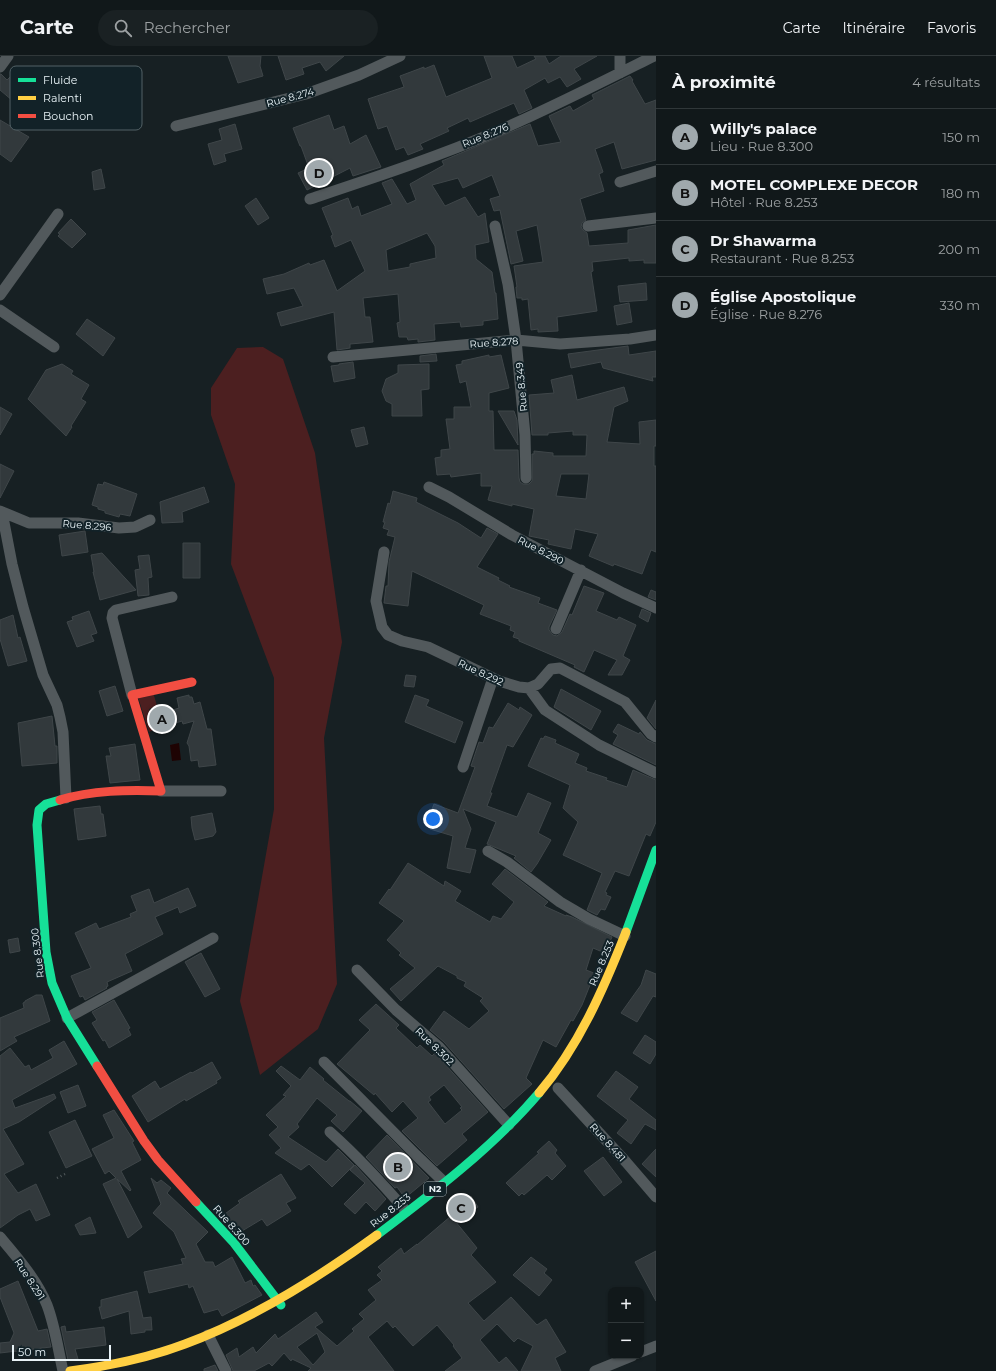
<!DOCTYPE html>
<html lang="fr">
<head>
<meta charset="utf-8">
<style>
	:root { --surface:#11181a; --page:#1a2123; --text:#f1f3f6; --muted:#9ca0a2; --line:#303739; --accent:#a0a9ad }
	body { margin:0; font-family:Montserrat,sans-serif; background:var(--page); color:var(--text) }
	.controls { position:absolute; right:12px; bottom:12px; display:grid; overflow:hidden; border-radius:8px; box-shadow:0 1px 3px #0004 }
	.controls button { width:36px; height:36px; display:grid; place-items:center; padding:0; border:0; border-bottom:1px solid var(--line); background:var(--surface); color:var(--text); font:20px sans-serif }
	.scale { position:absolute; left:12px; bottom:10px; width:99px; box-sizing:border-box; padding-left:4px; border:2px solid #e9f3f7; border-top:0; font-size:11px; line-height:14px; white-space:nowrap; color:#e9f3f7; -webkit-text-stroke:3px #122228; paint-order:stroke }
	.you { position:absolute; left:433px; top:763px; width:14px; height:14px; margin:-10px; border:3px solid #fff; border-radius:50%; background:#1a73e8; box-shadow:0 0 0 6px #1a73e833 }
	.badge { display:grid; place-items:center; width:26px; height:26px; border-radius:50%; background:var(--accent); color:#111; font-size:13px; font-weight:700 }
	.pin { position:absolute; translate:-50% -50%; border:2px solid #fff; box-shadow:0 1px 4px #0006 }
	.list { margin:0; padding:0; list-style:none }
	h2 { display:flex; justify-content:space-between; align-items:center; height:52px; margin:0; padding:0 16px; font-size:17px }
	h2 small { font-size:13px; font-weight:400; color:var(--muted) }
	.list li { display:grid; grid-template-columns:26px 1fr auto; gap:12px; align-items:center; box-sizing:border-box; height:56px; padding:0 16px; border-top:1px solid var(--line) }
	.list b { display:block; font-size:15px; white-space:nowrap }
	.list p { margin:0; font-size:13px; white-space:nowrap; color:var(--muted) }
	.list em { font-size:13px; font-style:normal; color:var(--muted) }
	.icon { flex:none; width:22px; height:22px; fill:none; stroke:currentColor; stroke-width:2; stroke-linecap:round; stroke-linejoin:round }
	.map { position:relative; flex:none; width:656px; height:1315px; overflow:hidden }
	header { display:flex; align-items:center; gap:24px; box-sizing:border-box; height:56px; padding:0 20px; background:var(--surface); border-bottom:1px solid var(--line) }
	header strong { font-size:19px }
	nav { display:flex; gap:22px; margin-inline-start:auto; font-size:14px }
	.search { width:280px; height:36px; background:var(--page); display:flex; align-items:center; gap:10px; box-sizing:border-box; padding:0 14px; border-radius:22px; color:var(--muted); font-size:15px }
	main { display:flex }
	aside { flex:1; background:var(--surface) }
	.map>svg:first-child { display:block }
	.green { fill:#4c1f20 }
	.water { fill:#1e0303 }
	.building { fill:#32393c; stroke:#3f4649; fill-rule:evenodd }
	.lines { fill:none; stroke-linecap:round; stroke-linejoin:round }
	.path { stroke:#545b5e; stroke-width:2.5; stroke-dasharray:1 3; stroke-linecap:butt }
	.street { stroke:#52595c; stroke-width:11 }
	.fast { stroke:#16e098; stroke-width:9 }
	.slow { stroke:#ffcf43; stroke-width:9 }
	.jam { stroke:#f24e42; stroke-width:9 }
	.labels { text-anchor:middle; stroke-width:4; stroke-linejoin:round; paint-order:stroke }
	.shield { fill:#122228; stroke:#a8b4b9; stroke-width:1 }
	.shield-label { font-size:9px; font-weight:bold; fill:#e9f3f7 }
	.street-label { font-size:10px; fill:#e9f3f7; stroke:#122228 }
	.key { fill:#122228; stroke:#526166; stroke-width:1 }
	.key-label { font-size:11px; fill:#e9f3f7 }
</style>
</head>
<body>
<header>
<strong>Carte</strong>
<div class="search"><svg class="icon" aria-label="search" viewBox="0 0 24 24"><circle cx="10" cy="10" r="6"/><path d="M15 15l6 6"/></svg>Rechercher</div>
<nav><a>Carte</a><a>Itinéraire</a><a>Favoris</a></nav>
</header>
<main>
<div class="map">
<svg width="656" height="1315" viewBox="0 0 656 1315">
	<rect width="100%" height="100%" fill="#172023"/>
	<path class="green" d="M263,291l20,12 32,94 27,189 -18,96 13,246 -19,45 -58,46 -20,-74 34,-192v-131l-43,-114 4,-80 -24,-69v-27l26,-40z
		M153,636l4,14 -8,3 7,20 -7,3 -11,-35z"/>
	<path class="water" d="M179,687l2,17 -9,1 -2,-16z"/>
	<path class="building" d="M228,0h33l-1,10 3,10 -25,7z
		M278,0h66l-18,15 -6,-9 -18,6 2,6 -18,6z
		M484,0h28l5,12 19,-9 -2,-3h11l4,8 12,-8h36l-23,13 7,10 -14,8 -7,-10 -12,6 -3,-5 -21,12 8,18 -13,6 -5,-11 -44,19 -2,-4 -21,10 2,3 -29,13 3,5 -15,6 -4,-8 -8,3 -9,-24 -9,3 -10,-30 36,-12 -4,-11 24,-9v2l10,-4 12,32 46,-19z
		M38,12l6,8 7,5 4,16 -22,12 -2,-2 -5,5 -26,-22v-16h1l6,6 4,-4 4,6z
		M630,20l3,4 -1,1 13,23 11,-4v60l-34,9 -8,-27 -19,7 8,23 -4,2 5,17 -24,8 6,21 -4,3 -1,4 2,3 4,3 2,13 39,-3v-13l28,-5v38h-12v-3l-15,1v-3l-37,4 1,9 -2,1 6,39 -40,6 1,14 -20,1v-3l-7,1 -3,-31 -6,1v-2h-5l-1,-11h1l-3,-21 29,-4 -6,-37 -21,6 7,30 -12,3 -11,-54 -6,1 -4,-12 10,-3 -8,-21 -29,13 -5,-10 -26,7 13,21 20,-9 13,20 7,-4 4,29 -14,3 1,14 16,13 3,21h1l2,26 -15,2v4l-22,2 -1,-5 -26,2 1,16 -17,2v-3l-10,1 -1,-3h-8l-2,-14 3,-1 -2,-28 -35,4 2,19h5l3,25 -23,2v4l-13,2 -3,-38 -53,14 -4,-13 26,-7 -9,-18 -27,6 -4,-15 21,-5 25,-11 1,2 14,-5 13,31 28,-20 -14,-31 -16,7 -4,-11 2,-1 -11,-27 26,-10 4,11 6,-3 3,10 31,-12 -10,-21 10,-4 15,25 9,-4 -6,-16 34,-19 -2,-4 88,-37 8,22 23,-4 -12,-26 21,-10 3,5 21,-12 -2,-4zM427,177l8,13 1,12 -26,6v3l-22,4 -2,-21z
		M329,59l5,15 10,-4 6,18 16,-9 15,32 -28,9 -3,-8 -43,22 -9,-17 11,-5 -8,-22h-1l-7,-18z
		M0,64l29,17 -18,25 -11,-8z
		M235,68l7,25 -18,5 2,7 -12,4 -6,-21 14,-4 -3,-11z
		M101,113l4,19 -11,2 -2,-18z
		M256,142l13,20 -11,7 -13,-19z
		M71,163l15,15 -14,14 -14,-12 2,-2 -2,-1z
		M646,227l1,17 -27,2 -2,-16z
		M629,247l3,19 -15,3 -3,-19z
		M87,263l28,19 -12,18 -27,-22z
		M628,290l1,9 27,-4v26h-4l1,4 -50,-13 -2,-6 -30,6 -3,-14z
		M436,298l1,7 -17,1v-6z
		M489,299v2l12,-2 8,33 -20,5v18h4l1,39h24l1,28 1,4 3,2h6l3,-3v-27h2v-3l19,2v3h33l1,-21h-14v-4l-25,2v2h-16l-3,-40 25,-2 -3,-13 21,-5 5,25 47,-13 4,14 -14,6 -7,35 33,2 -1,-22 17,-2v26h-2v20h2v86l-5,-2 -9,24 -28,-10 -1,2 -24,-10 9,-22 -23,-5 -4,20 -23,-5 1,-4 -20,-4 5,-27 -22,-5v2l-24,-6 4,-14h-11v-13l-30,4 -1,-3 -13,1 -2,-17 6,-1v-7l9,-1 -4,-30h8v-12h17l-5,-26 -6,2 -4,-18 6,-1v-3zM561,418h28l-3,25 -30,-3z
		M353,306l2,16 -21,4 -3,-16 8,-1v-1z
		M62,308l11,7 -2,3 18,11 -8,14 5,3 -15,24 1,1 -6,9 -38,-37 18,-29z
		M429,308v25l-8,1 1,26h-30v-12l-6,-3 -4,-10 4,-12 12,-6v-8z
		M0,351l12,7 -12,21z
		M498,355h16l3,9 1,25z
		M364,371l4,17 -12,3 -5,-17z
		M0,408l14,7 -14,27z
		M104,426l33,12 -7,22 -10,-2 -1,3 -14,-4v-2l-7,-2v-2l-6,-2 6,-21 5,1z
		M204,431l5,15 -27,10 1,10 -21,1 -2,-21z
		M393,435l24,7 -1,4 42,21 23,15 6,-10 11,6 -21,33 22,11 -1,2 12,6 -1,1 31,11 -2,5 19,7 -8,17v3l4,5 4,1 5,-4 8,-18 2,1 12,-29 20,7 -8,18 21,9 2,-3 17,8 -13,31 7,4 -8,15h-14l9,-15 -23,-10 -10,22 -10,-5 1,-2 -56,-24v-2l-6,-2 2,-5 -5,-2 1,-4 -31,-12 4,-9 -72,-34 -4,35 -24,-3 2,-17h2l1,-24 6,-25 -8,-2 2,-5 -6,-2 2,-6h-2l5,-19 2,1z
		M85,475l3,21 -26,4 -3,-21z
		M183,487h17v35h-17z
		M102,497l34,37 -36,10 -7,-28h1l-3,-17z
		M149,499l3,22 -4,1 1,17 -11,1 -3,-26 5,-1 -2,-13z
		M651,534l5,2v8l-8,-3z
		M642,553l9,4 -3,9 -9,-5z
		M89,555l8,22 -6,2 3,6 -17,6 -10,-25 6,-2 -1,-3z
		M13,559l5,23 2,-1 7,24 -19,5 -8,-27v-19z
		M406,619l10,1 -2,11 -10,-1z
		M115,630l8,25 -16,5 -8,-25z
		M561,633l40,22 -10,19 -37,-23z
		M189,639v2h3l2,7 6,-2 7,27h4l5,36 -17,2 -1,-7 -7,1 -2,-15 -2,-3 7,-22 -11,3 -1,-3 -26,8 -4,-12 27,-9 -2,-10z
		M415,639l14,5 -3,6 37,16 -8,21 -50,-21z
		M656,644v29l-9,-11z
		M508,647l11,7 1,-3 12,8 -19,32 -6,-2 -17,48h2l-5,13 30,11 11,-24 23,10 -13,30 13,7 -14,24 -6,8 -17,-14 2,-2 -29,-12 9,-22 -33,-13 8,20 -6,19 11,2 -6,23 -23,-5 6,-32 -23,-7 1,-2 -5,-2 8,-21 24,9 17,-46 -4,-1 8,-24 4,1 6,-16 4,1z
		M52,660l3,30h2v17l-35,3 -4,-43z
		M618,668l21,10 1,-2 7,8 9,4v21l-43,-21 5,-9 -5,-3z
		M545,680l11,4 -1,3 24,11 -4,9 12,5 -1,3 21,7 -1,2 21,7 6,-17 23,10v42l-6,14 -4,-2 -17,42 -14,-5 -10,21 2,1 -1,2 5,2 -6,13 -4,-1 -4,6 -10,-5 15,-37 -39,-18 15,-33 -15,-14 7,-23 -42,-19 13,-28 2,1z
		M135,688l5,36 -30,3 -4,-27h5l-2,-8z
		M100,750l1,8h2l3,22 -28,4 -4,-31z
		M212,757l4,19 -3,4 -18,4 -3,-12 -1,-11z
		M408,807l36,23 1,-5 16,10 -6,10 35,21 3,-6 8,3 13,-17 -22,-18 13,-15 43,33 -4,4 22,10v-1l6,2 40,20 -7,16 -12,-5 -7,22 8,3v2l-12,30 -9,16 -2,-1 -15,27 -13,-7 -17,38 6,6 -28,25 -60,-67 -14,-12 14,-19 25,18 20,-18 -9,-10 3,-3 -19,-12 2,-4 -9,-4v-2l-19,-10 -37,35 -11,-12 25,-21 -16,-13 2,-2 -14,-13 17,-19 -1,-1 -24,-17 10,-14 1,1z
		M188,832l8,18 -16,7 -2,-6 -23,10 8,17 -38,20 7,17 -25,11 1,4 -2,1 1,1 -22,12 -2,-4 -3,1 -9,-21 20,-8 -16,-35 21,-10 3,6 32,-12 -1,-3 7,-3 -6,-15 18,-7 5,14z
		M18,882l2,13 -10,2 -2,-13z
		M201,897l19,36 -15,8 -20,-35z
		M646,914l10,4v23l-3,-1 -16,26 -16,-9 20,-28z
		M36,939h6l8,26 -36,16 3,4 -17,10v-33l24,-10 -1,-5 2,-1v-1z
		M114,944l16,28 -2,1 3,6 -22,13 -4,-8 -2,1 -11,-18 5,-3 -5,-8z
		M376,948l23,21 -3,3 21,20 3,-3 12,11 3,-3 53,59 -26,22 5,6 -30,26 -35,-35 16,-13 -15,-17 -11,11 -17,-19 -1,2 -37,-31 33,-34 -11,-10zM444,1029l18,22 -2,1 2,2 -17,14 -17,-22 3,-2 -2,-3z
		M645,979l11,7v12l-6,10 -17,-11z
		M64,985l13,23 -65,36 3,8 39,-14 2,4 -37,24 -16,7 21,35 -20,10 14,19 18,-9 14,31 -14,6 -6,-12 -12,6 -18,13v-172l10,-8 15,19 4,-2 2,5 22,-12 -4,-8z
		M212,1006l9,16 -5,3 1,2 -31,18 -1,-2 -37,23 -16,-26 23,-15 5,8 31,-17 1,1z
		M281,1010l19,14 10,-13 14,12 -1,1 26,21h1l12,10 -19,21 -12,-11 6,-6 -20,-17 -20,26 2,3 -11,10 38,25 12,-13 16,16 -22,22 -23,-23 -8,6 -26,-17 6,-5 -12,-13 9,-8 -12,-12 20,-19 -3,-1 8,-9 -15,-15z
		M616,1015l22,16 -9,12 27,21v10l-11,-6 -14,20 -14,-11 11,-13 -31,-24z
		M78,1029l8,21 -18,7 -8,-21z
		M114,1054l20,31 -2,1 9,18 -20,11 10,19 -1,1 -13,-12 25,48 -14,11 -25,-54 13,-6 -7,-7 -4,3 -13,-25 22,-11 -11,-23z
		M75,1064l17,36 -26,12 -17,-36z
		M387,1079l42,43 -24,20 -8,-11 -2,1 -29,-31z
		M549,1085l8,9 -2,3 11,13 -14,14 -5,-5 -23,20 -2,-2 -3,3 -13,-13 33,-30 -2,-1z
		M656,1093v28l-14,-13z
		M603,1101l19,25 -18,14 -20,-25z
		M355,1109l31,34 -11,12 -9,-9 -11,12 -11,-10 21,-21 -15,-13z
		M281,1118l15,24 -10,5 5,8 -24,15 -5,-7 -20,12 4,6 -3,2 -21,-23 18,-13 -2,-2z
		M151,1122l6,5 4,-3 10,8 -4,5 41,39 -12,12 9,18h8l2,5 17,-10 13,26 6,-3 2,6 2,-1 7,10 -40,21 -4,-7 -14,4 -11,-27 -4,2 -1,-4 -39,9 -5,-21 39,-8 -2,-5 5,-1 -12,-26 -21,-19 8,-9z
		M471,1140l7,11 -20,14 -8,-11z
		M451,1160l26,32 -6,7 25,27 -28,21 16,18 27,-24 26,28 9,-6 20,33 -11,6 6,13h-40l12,-25 -15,-8 -4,4 -17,-18 -17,16 19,23 7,-6 12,14h-73l17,-13 -9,-12 1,-1 -17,-20 -24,21 -18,-20 -2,2 -6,-7 -19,16 26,34h-86l3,-3 -19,-9 -1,2 -7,-8 -12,13 -3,-3 -15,8h-21l-7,-16 11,-7 2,9 14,-10 3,6 19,-19 3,5 38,-27 7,10 -8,5 22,19 17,-15 -2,-2 12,-10 -5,-5 17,-14 -8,-10 14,-10 -5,-5 5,-4 -4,-4 23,-19 3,6 13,-10v1zM317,1277l8,19 -12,13 -16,-18z
		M90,1161l6,16 -16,2 -5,-10z
		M656,1195v50l-21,-39z
		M531,1201l16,12 -3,4 8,7 -13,16 -26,-21z
		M18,1225l20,50 9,-2 4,18 -51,6v-10l10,-1 4,-9 -14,-36v-8z
		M137,1235l6,27 8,-1 1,13h-7v2l-14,2 -2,-23 -27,8 -3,-12h2v-7z
		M65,1270l1,6 38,-5 2,18 -31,4 3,10 -10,1 -7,-33z
		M215,1309l3,6h-14v-2z"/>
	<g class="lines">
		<path class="path" d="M57,1122l8,-4"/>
		<path class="street" d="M620,0v17
			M0,11l8,-11
			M176,70l130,-32 53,-19 41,-19
			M620,126l36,-11
			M310,143c63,-21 127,-42 188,-68 53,-23 104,-49 156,-75
			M495,170l13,58 8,56 9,95 1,43
			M588,170l68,-8
			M0,239l58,-81
			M0,254l54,37
			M333,301l183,-17 44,4 70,-5 26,-4
			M429,431l20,10 63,38 111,58 33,15
			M0,455l29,12h49l41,5 16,-1 15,-7
			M2,456l10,52 11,43 20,68 14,30 3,12 3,15 3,66
			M384,496l-8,49 6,26 6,8 14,6 26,6 71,34 20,6 10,1 9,-4 13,-15 9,-1 65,34 26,32 5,3
			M556,573l25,-59
			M529,632l16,22 54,35 57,28
			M132,639l-20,-77 1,-5 3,-3 56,-13
			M463,711l30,-89
			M161,735h60
			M488,795l19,11 53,40 29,17 36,17
			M357,914l39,40 43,37 70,78
			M67,962l146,-80
			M324,1006l92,93 28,27
			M558,1032l68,74 30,35
			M330,1076c28,25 52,51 76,79
			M0,1181c17,20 37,43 47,68 8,21 11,44 16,66
			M208,1279l18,36
			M641,1296l15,-6
			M595,1315l37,-15"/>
		<path class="fast" d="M60,744l-14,4 -7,6 -2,15 9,127 6,31 15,35 30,48
			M626,876l30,-82
			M196,1146l38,41 47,62
			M377,1179c57,-43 116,-88 162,-142"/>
		<path class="slow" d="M539,1037c40,-47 65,-105 87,-161
			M70,1315c39,-5 78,-13 115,-27 68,-25 133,-66 192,-109"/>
		<path class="jam" d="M60,744c32,-10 68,-10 101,-9l-29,-96 60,-13
			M97,1010l47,75 14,19 38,42"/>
	</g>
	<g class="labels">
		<rect class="shield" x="424" y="1126" width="22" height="14" rx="3"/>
		<g class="shield-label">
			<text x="435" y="1136">N2</text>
		</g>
		<g class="street-label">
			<text transform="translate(290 41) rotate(-15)" y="4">Rue 8.274</text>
			<text transform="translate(485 79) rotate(-22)" y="4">Rue 8.276</text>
			<text transform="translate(494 286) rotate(-4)" y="4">Rue 8.278</text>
			<text transform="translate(521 331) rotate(-95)" y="4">Rue 8.349</text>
			<text transform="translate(87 469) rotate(5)" y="4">Rue 8.296</text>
			<text transform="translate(541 494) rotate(27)" y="4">Rue 8.290</text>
			<text transform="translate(481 616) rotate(25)" y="4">Rue 8.292</text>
			<text transform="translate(37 897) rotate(-97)" y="4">Rue 8.300</text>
			<text transform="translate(601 907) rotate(-67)" y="4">Rue 8.253</text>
			<text transform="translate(435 990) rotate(44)" y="4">Rue 8.302</text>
			<text transform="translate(608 1086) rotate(48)" y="4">Rue 8.481</text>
			<text transform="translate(390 1154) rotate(-38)" y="4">Rue 8.253</text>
			<text transform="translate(232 1169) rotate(49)" y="4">Rue 8.300</text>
			<text transform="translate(30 1223) rotate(57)" y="4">Rue 8.291</text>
		</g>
	</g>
	<rect x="10" y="10" width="132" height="64" rx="6" class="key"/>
	<rect x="18" y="22" width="18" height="4" fill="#16e098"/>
	<rect x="18" y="40" width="18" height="4" fill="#ffcf43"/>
	<rect x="18" y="58" width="18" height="4" fill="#f24e42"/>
	<g class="key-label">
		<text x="43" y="28">Fluide</text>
		<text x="43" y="46">Ralenti</text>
		<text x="43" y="64">Bouchon</text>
	</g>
</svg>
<div class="controls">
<button>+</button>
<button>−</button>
</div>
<div class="scale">50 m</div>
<div class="you"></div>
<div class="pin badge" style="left:162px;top:663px">A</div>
<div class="pin badge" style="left:398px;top:1111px">B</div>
<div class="pin badge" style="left:461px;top:1152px">C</div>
<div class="pin badge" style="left:319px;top:117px">D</div>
</div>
<aside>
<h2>À proximité<small>4 résultats</small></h2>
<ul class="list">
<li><span class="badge">A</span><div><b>Willy's palace</b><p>Lieu · Rue 8.300</p></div><em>150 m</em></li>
<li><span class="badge">B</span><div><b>MOTEL COMPLEXE DECOR</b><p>Hôtel · Rue 8.253</p></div><em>180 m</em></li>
<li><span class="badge">C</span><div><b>Dr Shawarma</b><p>Restaurant · Rue 8.253</p></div><em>200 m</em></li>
<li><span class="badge">D</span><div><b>Église Apostolique</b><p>Église · Rue 8.276</p></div><em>330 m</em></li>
</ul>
</aside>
</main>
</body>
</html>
